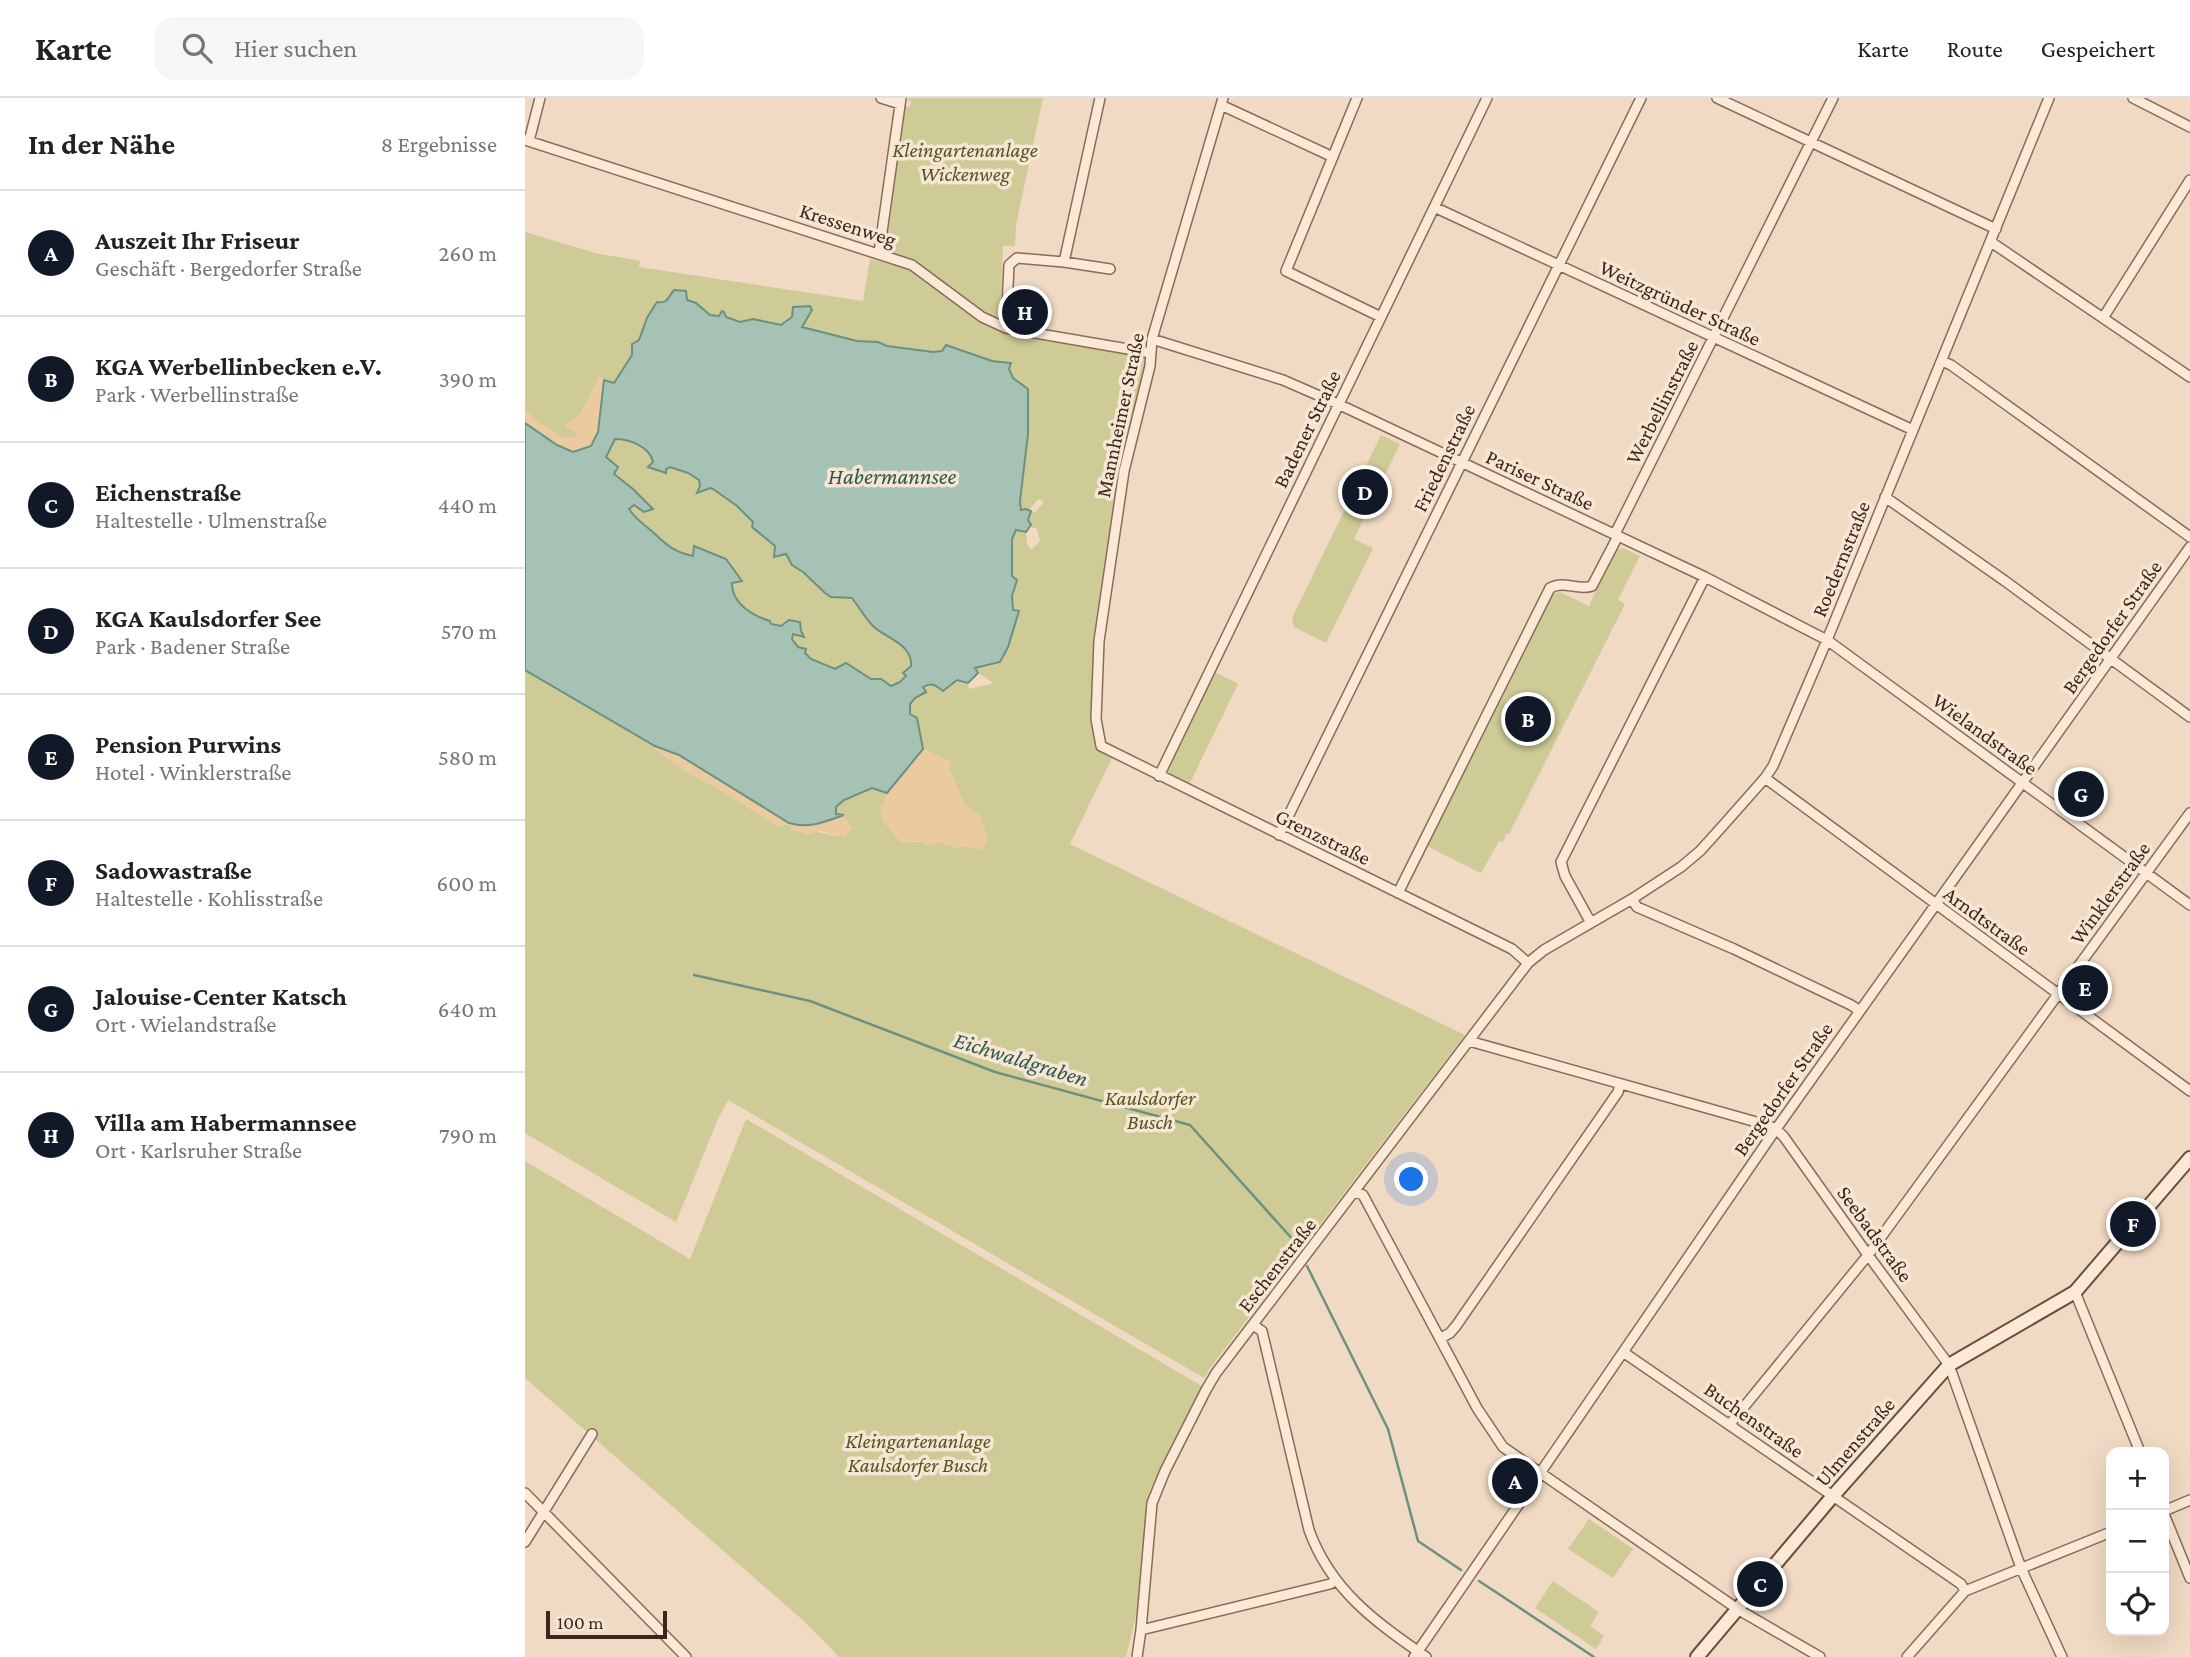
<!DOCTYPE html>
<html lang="de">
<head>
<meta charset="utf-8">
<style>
	:root { --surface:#fff; --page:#f6f6f6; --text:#222; --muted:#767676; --line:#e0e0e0; --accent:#111827 }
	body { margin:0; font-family:"Crimson Pro",serif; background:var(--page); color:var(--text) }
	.controls { position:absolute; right:21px; bottom:21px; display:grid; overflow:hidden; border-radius:14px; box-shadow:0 7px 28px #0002 }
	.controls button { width:63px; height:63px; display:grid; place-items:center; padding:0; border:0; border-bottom:2px solid var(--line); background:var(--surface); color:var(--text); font:35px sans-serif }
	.scale { position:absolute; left:21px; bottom:18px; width:121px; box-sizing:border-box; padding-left:7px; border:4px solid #3a261e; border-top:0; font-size:19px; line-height:24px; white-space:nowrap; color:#3a261e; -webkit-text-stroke:5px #f7e6d3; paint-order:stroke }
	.you { position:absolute; left:887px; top:1082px; width:24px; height:24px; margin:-18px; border:5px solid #fff; border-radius:50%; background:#1a73e8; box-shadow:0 0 0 10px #1a73e833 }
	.badge { display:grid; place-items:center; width:46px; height:46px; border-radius:50%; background:var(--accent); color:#fff; font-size:23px; font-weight:700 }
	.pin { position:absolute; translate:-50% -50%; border:4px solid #fff; box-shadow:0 2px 7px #0006 }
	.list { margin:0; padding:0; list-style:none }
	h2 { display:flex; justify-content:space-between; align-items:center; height:91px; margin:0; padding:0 28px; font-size:30px }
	h2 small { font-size:23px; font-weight:400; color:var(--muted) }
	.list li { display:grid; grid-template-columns:46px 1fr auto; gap:21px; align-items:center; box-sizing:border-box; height:126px; padding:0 28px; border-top:2px solid var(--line) }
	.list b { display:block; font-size:26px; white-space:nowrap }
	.list p { margin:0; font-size:23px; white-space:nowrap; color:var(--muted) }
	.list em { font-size:23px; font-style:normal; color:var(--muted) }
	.icon { flex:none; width:38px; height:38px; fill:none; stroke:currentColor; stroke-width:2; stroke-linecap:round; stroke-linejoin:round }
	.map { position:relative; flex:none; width:1665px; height:1559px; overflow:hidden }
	header { display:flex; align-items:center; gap:42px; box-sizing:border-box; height:98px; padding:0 35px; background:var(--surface); border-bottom:2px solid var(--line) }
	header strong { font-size:33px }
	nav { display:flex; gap:38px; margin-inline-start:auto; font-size:24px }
	.search { width:490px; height:63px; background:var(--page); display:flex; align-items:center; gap:18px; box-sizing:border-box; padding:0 24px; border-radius:21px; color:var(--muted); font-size:26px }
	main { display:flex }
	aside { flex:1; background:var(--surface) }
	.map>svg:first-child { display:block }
	.green { fill:#cecb96 }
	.sand { fill:#ecca9f }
	.water { fill:#a5c2b5; stroke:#6c9181; stroke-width:2; fill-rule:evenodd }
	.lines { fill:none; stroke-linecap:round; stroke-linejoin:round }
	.stream { stroke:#6c9181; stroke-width:2.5 }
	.street-casing { stroke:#8a6b59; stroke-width:12 }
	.secondary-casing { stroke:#6c4c3c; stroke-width:16 }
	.street { stroke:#fae9d6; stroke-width:9 }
	.secondary { stroke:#fae9d6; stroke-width:12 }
	.labels { text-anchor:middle; stroke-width:7; stroke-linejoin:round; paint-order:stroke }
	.park-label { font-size:21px; font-style:italic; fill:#535723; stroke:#f7e6d3 }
	.street-label { font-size:21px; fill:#3a261e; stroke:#f7e6d3 }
	.water-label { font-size:23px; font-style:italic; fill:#2c5a4f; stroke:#f7e6d3 }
</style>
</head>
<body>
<header>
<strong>Karte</strong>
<div class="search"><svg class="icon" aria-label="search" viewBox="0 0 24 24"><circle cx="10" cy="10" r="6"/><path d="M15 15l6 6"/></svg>Hier suchen</div>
<nav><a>Karte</a><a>Route</a><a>Gespeichert</a></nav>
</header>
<main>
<aside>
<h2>In der Nähe<small>8 Ergebnisse</small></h2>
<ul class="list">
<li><span class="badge">A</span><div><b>Auszeit Ihr Friseur</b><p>Geschäft · Bergedorfer Straße</p></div><em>260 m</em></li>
<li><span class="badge">B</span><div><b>KGA Werbellinbecken e.V.</b><p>Park · Werbellinstraße</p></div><em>390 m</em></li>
<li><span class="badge">C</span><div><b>Eichenstraße</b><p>Haltestelle · Ulmenstraße</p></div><em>440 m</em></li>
<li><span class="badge">D</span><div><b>KGA Kaulsdorfer See</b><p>Park · Badener Straße</p></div><em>570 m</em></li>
<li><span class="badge">E</span><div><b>Pension Purwins</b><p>Hotel · Winklerstraße</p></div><em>580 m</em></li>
<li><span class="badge">F</span><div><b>Sadowastraße</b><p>Haltestelle · Kohlisstraße</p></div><em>600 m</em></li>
<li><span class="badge">G</span><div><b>Jalouise-Center Katsch</b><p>Ort · Wielandstraße</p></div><em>640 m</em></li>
<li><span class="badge">H</span><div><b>Villa am Habermannsee</b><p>Ort · Karlsruher Straße</p></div><em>790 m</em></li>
</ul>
</aside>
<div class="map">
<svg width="1665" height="1559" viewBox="0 0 1665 1559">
	<rect width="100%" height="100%" fill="#f0dac3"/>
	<path class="green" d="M383,0h135l-27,127 -1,21h-12l-3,68 -4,4 -21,-12 -57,-43 -31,-11 -1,-3 16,-143 8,1 1,-6h-3z
		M0,134l70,21 45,8 -1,6 224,34 7,-42 42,11 71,52 26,11 139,25 -45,229 -10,83 -1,61 4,15 16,12 -42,86 395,191 -255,333 -6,10 -476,-278 -10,19 -42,103 -151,-89v-463l130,76v3c17,12 37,30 58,36l66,42 8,-3c10,8 34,7 49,12l12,-12 -4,-9 -8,-1v-7l8,-7 28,-12 15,5 -2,8 -5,6 3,14 18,21h39l16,6 25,-31 -16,-11 -16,-38 2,-6 -28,-13 -6,-31 -7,-4v-10l5,-6 11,-6 -3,-5c11,-6 23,0 34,-7l11,3 1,6 25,-6 -16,-10 -3,-5 25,-6 8,-15 10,-36 -5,-1 -1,-14 5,-16 -5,-3v-38l4,-9 10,2 1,11 4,7 9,-9 -3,-12 -5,-2 -4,-7 3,-9 5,1 8,-10 -6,-3 -9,11h-8l-1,-9 8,-67v-45l-15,-12 -4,-8 2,-6 -19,-2 -46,-16 -3,6 -10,1 -46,-6 -9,-4 -21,-1 -56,-15 -9,-9 -11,8 -28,-6 -13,3 -14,-5 -16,-2c-9,-12 -26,-16 -40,-20 -3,6 -5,8 -13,8l-10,15 -15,37 -19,28 -14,-6 -19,38 -15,11 13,7 -1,5h-14l-26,-17 -12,-12z
		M856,337l19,9 -46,95 19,9 -47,95 -32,-16 -2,-9z
		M90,341c15,0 35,8 38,23l-4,4 17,6v-3l4,-2 18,6 11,7 1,6 -3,4 2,3 11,-5 3,1c13,10 30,19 40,33 10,12 8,14 23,25v4l10,3c6,13 35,37 49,42 5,2 12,1 17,2l22,30 28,17 7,9 3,6 -6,16 -6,6 -9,4 -20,-7 -25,-16 -11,6 -24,-10 -20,-20 2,-5 7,3 -19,-11 -10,-2 -1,-3c-17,-5 -39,-17 -38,-38l9,-2 -47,-34v9c-19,-4 -26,-10 -40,-23 -9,-9 -18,-13 -25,-24l5,-5 10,8 -11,-23 -19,-15 4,-7 -13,-10z
		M1098,450l17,8 -22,44 7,4 -116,230 -2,-1 -4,9 -4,-1 -18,32 -54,-27 125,-252 8,-2 29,14 26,-56z
		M690,574l23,12 -50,103 -22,-13z
		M221,1021l456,267 -53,108 -9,105 -14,58h-287l-34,-35 -280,-244v-217l165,98z
		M1064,1421l44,30 -20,29 -45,-29z
		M1028,1483l46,31 -9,14 14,10 -8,13 -61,-41z"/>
	<path class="sand" d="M74,279l5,3c-1,20 -4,48 -13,66l-18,6 -16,-7 -32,-22v-14l12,12 26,17h13l1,-5 -13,-7 16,-11z
		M130,648l24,9 110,68 30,1 25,-9 4,9 5,3 -8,10 -25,-6 -12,4 -14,-5 -7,-6 -8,3 -66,-42c-21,-6 -41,-24 -59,-36z
		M398,651l28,13 -2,7 16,37 16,11 7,22 -6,12 -16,-5 -10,2 -16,-6 -11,4 -10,-5 -18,1 -18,-21 -3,-14 5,-6 2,-8z"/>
	<path class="water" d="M149,192l12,1 1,9 9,3 14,12 9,1 3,-5 2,1 2,5 14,5 13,-3 28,6 11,-8 1,-10 17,-1 2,4 -10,17 55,14 21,1 9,4 46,6 9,-1 4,-6 46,16 19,2 -2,6 4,9 15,11v45l-8,67 1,9 5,-1 5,2 -3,9 3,5 -5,7 -10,-2 -4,9v37l5,4 -5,16 1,14 6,1 -11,36 -8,15 -25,6 3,5 -10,10 -11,-3 -14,11c-8,-6 -11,-9 -20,-4l3,5 -11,6 -5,6v10l7,4 6,31 -36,44 -15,-5 -28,12 -8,7v7l8,1c-20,7 -35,14 -55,8l-110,-68 -24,-9 -130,-76v-247l32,22 16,7 18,-6 7,-14 6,-52 10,3 18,-28v-11l7,-4 8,-22 10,-16c11,2 11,-5 17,-12zM90,341c15,0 35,8 38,23l-5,5 18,6v-4l4,-2 18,6 11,7 1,6 -3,7 13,-5 3,1 24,17 16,16 -1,5 23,19 -1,11 12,-3 6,11 11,7 22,21 6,4 21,1c7,9 13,20 21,28 12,12 40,18 38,40l-8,7 3,3 -6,6 -9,4 -10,-7h-10l-25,-16 -11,6 -24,-10 -6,-6 1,-4 -8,-2 -6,-8 1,-5 11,3 -3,-6 -1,-9 -11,-2 -8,6 -10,-2 -1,-3c-16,-5 -39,-17 -38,-38l10,-2 -16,-22 -32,-13 -1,10c-19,-4 -25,-10 -39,-23 -9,-8 -18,-13 -25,-24l5,-4 10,7 9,-3 -20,-20 -19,-15 4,-7 -12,-10z"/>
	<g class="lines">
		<path class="stream" d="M169,877l116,26 185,71 195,53 105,117
			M782,1168l81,163 30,112 43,29
			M954,1483l115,76"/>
		<g class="street-casing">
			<path id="street" d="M356,0l19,6
				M698,0l-71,241 -2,27 -26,105 -25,170 -3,78 5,27 411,203 16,14
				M832,0l-71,173 95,46
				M1192,0l279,131
				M1608,0l57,29
				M696,7l112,52
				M0,42l387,125 70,52 24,11 145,25
				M4,43l11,-43
				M909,109l479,223
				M1466,144l199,135
				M354,155l22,-155
				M539,164l36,-164
				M1578,220l87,-138
				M481,230l3,-63 8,-7 47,4 46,7
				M627,241l131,41 55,24 367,173 122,63 363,265
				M1417,263l9,4 239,172
				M1360,399l120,84 185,136
				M1090,436l218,-436
				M634,678l328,-678
				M1240,680l425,313
				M754,737l362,-737
				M873,795l152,-305c14,-8 28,3 42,-2l26,-50
				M1107,801l5,8 97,42 117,56 9,6
				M1066,825l-26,-47 -4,-14 144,-285
				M944,943l298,84 9,4 8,8 84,118 81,110 72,203 41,89
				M830,1094l8,3 114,213 26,39 236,163 81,47
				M1550,1194l65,160
				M728,1227l9,6 47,199c22,61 67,92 117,127
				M916,1240l9,-5 6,-7 162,-234 2,-8
				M1098,1254l338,232 4,7
				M1205,1326l138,-169 322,-442
				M0,1395l161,164
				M1639,1413l26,-11
				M1639,1416l26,64
				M0,1444l67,-108
				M616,1532l189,-46 5,-3
				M612,1559l4,-27 11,-127 13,-32 41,-81 10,-17 312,-410 16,-13 88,-51 49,-32 19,-16 19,-21 46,-52 8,-12 54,-126 222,-542
				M889,1559l362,-528 414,-582
				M1382,1559l58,-66 146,-59"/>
		</g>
		<g class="secondary-casing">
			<path id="secondary" d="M1172,1559l135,-160 117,-132 126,-73 115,-134"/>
		</g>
		<use href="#street" class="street"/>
		<use href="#secondary" class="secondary"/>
	</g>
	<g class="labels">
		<g class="park-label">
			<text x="440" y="59">Kleingartenanlage<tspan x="440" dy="24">Wickenweg</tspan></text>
			<text x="625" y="1007">Kaulsdorfer<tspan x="625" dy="24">Busch</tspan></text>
			<text x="393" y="1350">Kleingartenanlage<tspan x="393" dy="24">Kaulsdorfer Busch</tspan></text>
		</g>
		<g class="street-label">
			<text transform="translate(323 127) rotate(18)" y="7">Kressenweg</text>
			<text transform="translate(1155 205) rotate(25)" y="7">Weitzgründer Straße</text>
			<text transform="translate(1137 304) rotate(-63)" y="7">Werbellinstraße</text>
			<text transform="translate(595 317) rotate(-78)" y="7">Mannheimer Straße</text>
			<text transform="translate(782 331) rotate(-64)" y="7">Badener Straße</text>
			<text transform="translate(919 360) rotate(-64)" y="7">Friedenstraße</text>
			<text transform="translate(1015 382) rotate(25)" y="7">Pariser Straße</text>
			<text transform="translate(1316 461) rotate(-68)" y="7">Roedernstraße</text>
			<text transform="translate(1587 529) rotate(-55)" y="7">Bergedorfer Straße</text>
			<text transform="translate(1460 636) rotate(36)" y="7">Wielandstraße</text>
			<text transform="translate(798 739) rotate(26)" y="7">Grenzstraße</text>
			<text transform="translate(1585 795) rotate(-54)" y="7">Winklerstraße</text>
			<text transform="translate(1462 823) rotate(36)" y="7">Arndtstraße</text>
			<text transform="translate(1258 991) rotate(-55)" y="7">Bergedorfer Straße</text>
			<text transform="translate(1350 1136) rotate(54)" y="7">Seebadstraße</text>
			<text transform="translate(752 1167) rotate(-52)" y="7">Eschenstraße</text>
			<text transform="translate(1229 1322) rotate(35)" y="7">Buchenstraße</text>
			<text transform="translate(1330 1344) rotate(-49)" y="7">Ulmenstraße</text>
		</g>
		<g class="water-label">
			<text x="367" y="386">Habermannsee</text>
			<text transform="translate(496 961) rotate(17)" y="8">Eichwaldgraben</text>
		</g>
	</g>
</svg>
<div class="controls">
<button>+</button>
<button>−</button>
<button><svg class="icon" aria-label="locate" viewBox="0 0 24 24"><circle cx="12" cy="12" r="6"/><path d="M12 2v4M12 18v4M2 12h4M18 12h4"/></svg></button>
</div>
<div class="scale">100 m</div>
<div class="you"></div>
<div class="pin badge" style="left:990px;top:1383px">A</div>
<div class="pin badge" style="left:1003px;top:621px">B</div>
<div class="pin badge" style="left:1235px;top:1486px">C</div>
<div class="pin badge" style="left:840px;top:394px">D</div>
<div class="pin badge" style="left:1560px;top:890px">E</div>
<div class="pin badge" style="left:1608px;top:1126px">F</div>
<div class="pin badge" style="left:1556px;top:696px">G</div>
<div class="pin badge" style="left:500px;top:214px">H</div>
</div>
</main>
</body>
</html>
